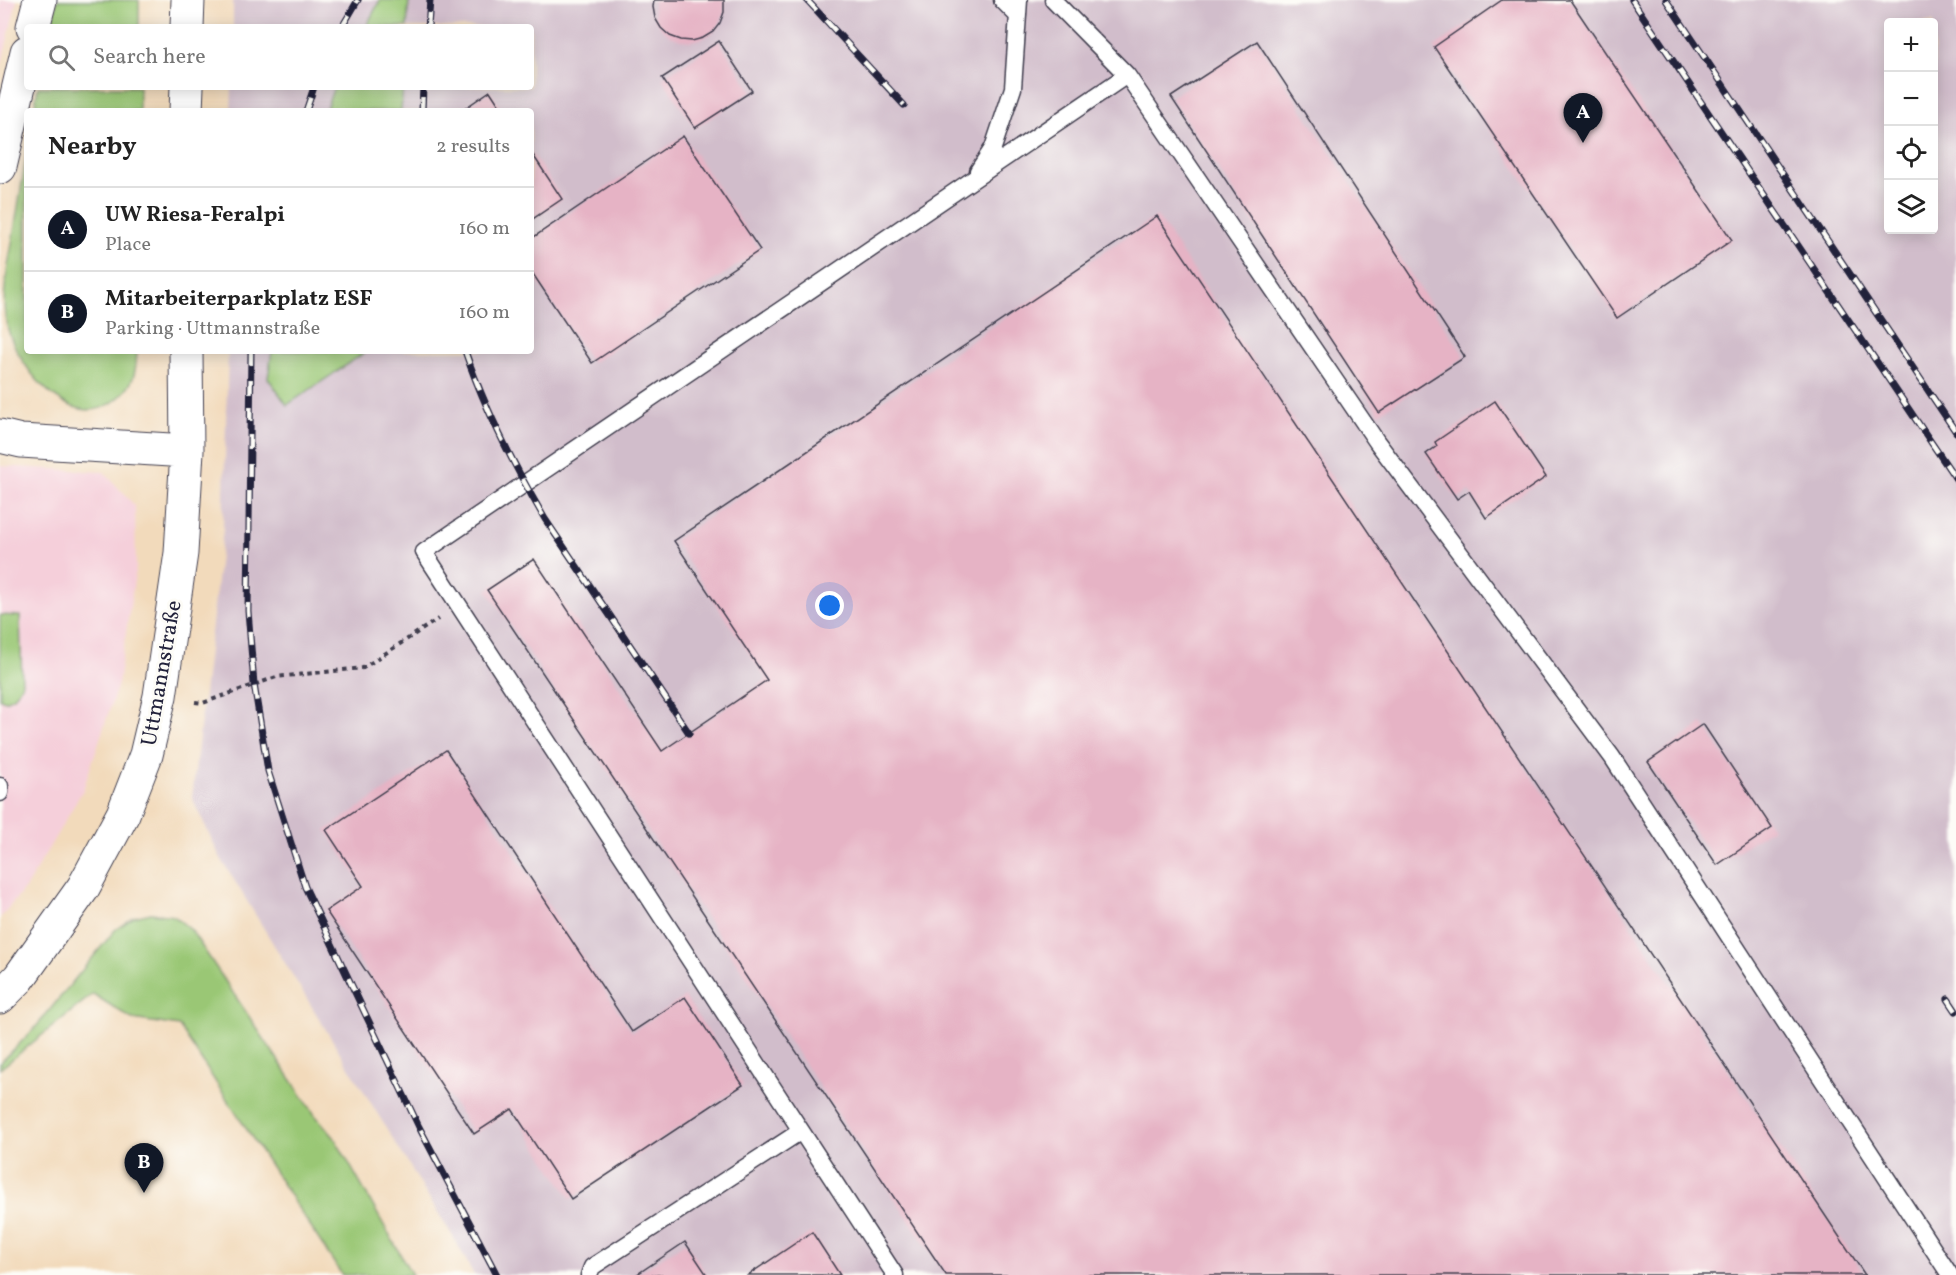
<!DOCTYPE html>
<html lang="en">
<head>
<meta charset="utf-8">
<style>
	:root { --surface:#fff; --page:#f2f2f2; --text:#222; --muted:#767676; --line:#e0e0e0; --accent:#111827 }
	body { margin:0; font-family:Vollkorn,serif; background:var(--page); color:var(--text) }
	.controls { position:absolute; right:18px; top:18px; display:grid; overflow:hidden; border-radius:6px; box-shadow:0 3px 15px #0003 }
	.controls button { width:54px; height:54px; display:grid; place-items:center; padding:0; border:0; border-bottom:2px solid var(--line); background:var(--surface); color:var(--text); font:30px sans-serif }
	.you { position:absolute; left:830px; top:606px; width:21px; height:21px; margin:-15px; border:4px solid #fff; border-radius:50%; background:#1a73e8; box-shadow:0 0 0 9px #1a73e833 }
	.badge { display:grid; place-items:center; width:39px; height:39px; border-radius:50%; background:var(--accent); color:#fff; font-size:20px; font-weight:700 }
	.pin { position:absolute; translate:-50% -50px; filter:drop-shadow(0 2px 3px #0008) }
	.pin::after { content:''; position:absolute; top:32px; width:21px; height:18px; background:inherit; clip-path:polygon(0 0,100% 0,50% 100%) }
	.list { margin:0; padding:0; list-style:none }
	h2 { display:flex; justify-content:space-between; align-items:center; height:78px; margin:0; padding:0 24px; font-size:26px }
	h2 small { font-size:20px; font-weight:400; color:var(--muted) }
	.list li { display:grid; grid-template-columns:39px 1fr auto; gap:18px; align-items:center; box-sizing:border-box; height:84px; padding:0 24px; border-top:2px solid var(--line) }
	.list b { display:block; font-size:22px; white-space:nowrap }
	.list p { margin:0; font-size:20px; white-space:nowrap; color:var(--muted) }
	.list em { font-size:20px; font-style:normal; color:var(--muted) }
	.icon { flex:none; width:33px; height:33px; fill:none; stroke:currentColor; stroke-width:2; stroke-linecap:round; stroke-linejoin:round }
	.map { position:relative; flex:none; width:1956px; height:1275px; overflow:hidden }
	.search { position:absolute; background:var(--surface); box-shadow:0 3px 15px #0003; left:24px; top:24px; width:510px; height:66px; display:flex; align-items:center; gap:15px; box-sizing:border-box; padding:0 21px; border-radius:6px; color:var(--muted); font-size:22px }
	.panel { position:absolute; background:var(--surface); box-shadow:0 3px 15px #0003; left:24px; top:108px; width:510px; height:246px; border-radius:6px }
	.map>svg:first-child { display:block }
	.built { fill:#f5cfda }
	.industrial { fill:#d1bdcb; fill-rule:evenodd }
	.green { fill:#9ac775; stroke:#5e7458; stroke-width:1.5 }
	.building { fill:#e6b3c5 }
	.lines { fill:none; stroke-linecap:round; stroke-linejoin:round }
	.service-casing { stroke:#413e4e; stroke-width:19 }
	.minor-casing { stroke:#413e4e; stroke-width:35 }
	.path { stroke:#413e4e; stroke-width:4; stroke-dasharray:4.5 4.5; stroke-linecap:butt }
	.service { stroke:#fff; stroke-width:16 }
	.minor { stroke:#fff; stroke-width:33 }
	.rail-casing { stroke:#22223b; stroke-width:7 }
	.rail { stroke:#fdfcf7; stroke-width:4.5; stroke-dasharray:14; stroke-linecap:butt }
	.labels { text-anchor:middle; stroke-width:6; stroke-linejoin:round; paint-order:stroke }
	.street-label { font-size:22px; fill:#22223b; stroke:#fdfcf7 }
</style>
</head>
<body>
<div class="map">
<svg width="1956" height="1275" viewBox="0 0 1956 1275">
	<rect width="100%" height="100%" fill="#fdfcf7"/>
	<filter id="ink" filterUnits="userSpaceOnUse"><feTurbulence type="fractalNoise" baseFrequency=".0167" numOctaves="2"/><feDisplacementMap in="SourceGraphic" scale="12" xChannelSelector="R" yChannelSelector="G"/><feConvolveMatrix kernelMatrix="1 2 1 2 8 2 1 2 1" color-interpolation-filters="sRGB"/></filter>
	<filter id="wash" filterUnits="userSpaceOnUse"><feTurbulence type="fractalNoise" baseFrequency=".008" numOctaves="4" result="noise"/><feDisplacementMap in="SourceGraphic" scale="24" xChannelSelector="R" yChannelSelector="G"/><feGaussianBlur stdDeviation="1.35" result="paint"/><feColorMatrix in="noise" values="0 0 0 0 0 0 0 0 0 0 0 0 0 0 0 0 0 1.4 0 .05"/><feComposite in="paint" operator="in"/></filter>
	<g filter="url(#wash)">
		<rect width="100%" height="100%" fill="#f2dabb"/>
		<path class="built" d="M0,0h17l-17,71z
			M0,466l104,6 31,34 1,62 -18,116 -35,106 -57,97 -26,31z"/>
		<path class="industrial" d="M233,0h1723v1275h-1482l-19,-35 -235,-383 -28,-59 31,-269 5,-178h303v-240h-300l1,-24h299v-60h-298zM1888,22h46v208h-46z"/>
		<path class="green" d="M57,0h82v27h-88z
			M380,0h29l-2,27h-41z
			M38,87h101v24h-105z
			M334,87h69l-2,24h-76z
			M27,153v198h110c-1,22 -3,34 -20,48 -47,40 -107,-40 -112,-83 -3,-23 3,-49 7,-73 5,-30 10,-60 15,-90z
			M272,351h95l-80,54 -19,-27z
			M0,615l20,1 2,68 -7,12 -10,5 -5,-2z
			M151,913l23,3 17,14 124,185 19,22 78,138h-70l-163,-249 -47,-7 -39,-25 -93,75v-6l35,-35 80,-98 19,-13z"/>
		<g id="blocks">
			<path class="building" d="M654,0h70v12l-4,11 -7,9 -10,6 -11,3 -11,-1 -11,-4 -9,-8 -6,-10 -2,-11z
				M1502,0h68l162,240 -115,78 -183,-271z
				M719,41l33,50 -57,37 -33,-50z
				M1257,41l208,316 -86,56 -208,-316z
				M490,91l13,20h-42z
				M683,136l77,114 -168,113 -61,-92v-32z
				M531,152l31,47 -31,21z
				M1157,216l708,1059h-919l-459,-685 47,-31 128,192 105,-71 -93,-139z
				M1495,401l51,76 -60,41 -17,-27 -12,8 -31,-45 11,-8 -2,-4z
				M1703,724l69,104 -55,37 -69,-103z
				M446,750l186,282 53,-35 58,88 -172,114 -59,-90 -38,25 -148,-223 37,-25 -37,-56z
				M812,1232l28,43h-92z
				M685,1242l22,33h-71z"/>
		</g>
	</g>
	<g filter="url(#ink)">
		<use href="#blocks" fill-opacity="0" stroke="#413e4e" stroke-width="1.5"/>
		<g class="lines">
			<g class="service-casing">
				<path id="service" d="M1002,0l16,16
					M1053,0l74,75
					M978,171l15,-23 20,-60 6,-88
					M0,786v7
					M589,1275l3,-8 209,-136
					M895,1275l-471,-723 703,-477 250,367 235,315 338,518"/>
			</g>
			<g class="minor-casing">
				<path id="minor" d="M33,27l7,-27
					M187,27l1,-27
					M186,111l1,-24
					M0,167l27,-115
					M0,436l21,5 166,10
					M0,997l19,-19 64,-90 40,-74 23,-59 14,-59 21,-143 6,-102 -1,-100"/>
			</g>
			<path class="path" d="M195,702l8,1 73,-26 87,-9 75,-49"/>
			<use href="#service" class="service"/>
			<use href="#minor" class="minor"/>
			<g class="rail-casing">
				<path id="rail" d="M807,0l97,105
					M1632,0l324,479
					M1666,0l290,432
					M342,27l16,-27
					M428,27l2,-27
					M306,111l8,-24
					M422,111l1,-24
					M251,351l-3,260 6,73 14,87 37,116 114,240 78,148
					M465,351c20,58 49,115 80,168l144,214
					M1948,999l8,12"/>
			</g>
			<use href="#rail" class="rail"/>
		</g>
	</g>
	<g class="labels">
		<g class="street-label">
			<text transform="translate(160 673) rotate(-80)" y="8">Uttmannstraße</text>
		</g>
	</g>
</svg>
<div class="controls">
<button>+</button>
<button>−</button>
<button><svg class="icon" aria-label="locate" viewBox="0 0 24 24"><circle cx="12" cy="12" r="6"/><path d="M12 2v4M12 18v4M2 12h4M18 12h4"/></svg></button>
<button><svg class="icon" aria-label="layers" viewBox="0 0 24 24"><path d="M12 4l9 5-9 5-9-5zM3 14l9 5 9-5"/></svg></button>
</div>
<div class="you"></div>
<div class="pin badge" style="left:1583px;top:143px">A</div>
<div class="pin badge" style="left:144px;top:1193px">B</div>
<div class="search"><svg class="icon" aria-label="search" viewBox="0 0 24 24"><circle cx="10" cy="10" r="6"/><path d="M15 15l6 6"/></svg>Search here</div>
<section class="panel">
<h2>Nearby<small>2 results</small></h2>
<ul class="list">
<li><span class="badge">A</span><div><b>UW Riesa-Feralpi</b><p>Place</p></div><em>160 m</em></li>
<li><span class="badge">B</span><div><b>Mitarbeiterparkplatz ESF</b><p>Parking · Uttmannstraße</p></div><em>160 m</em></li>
</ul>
</section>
</div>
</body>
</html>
